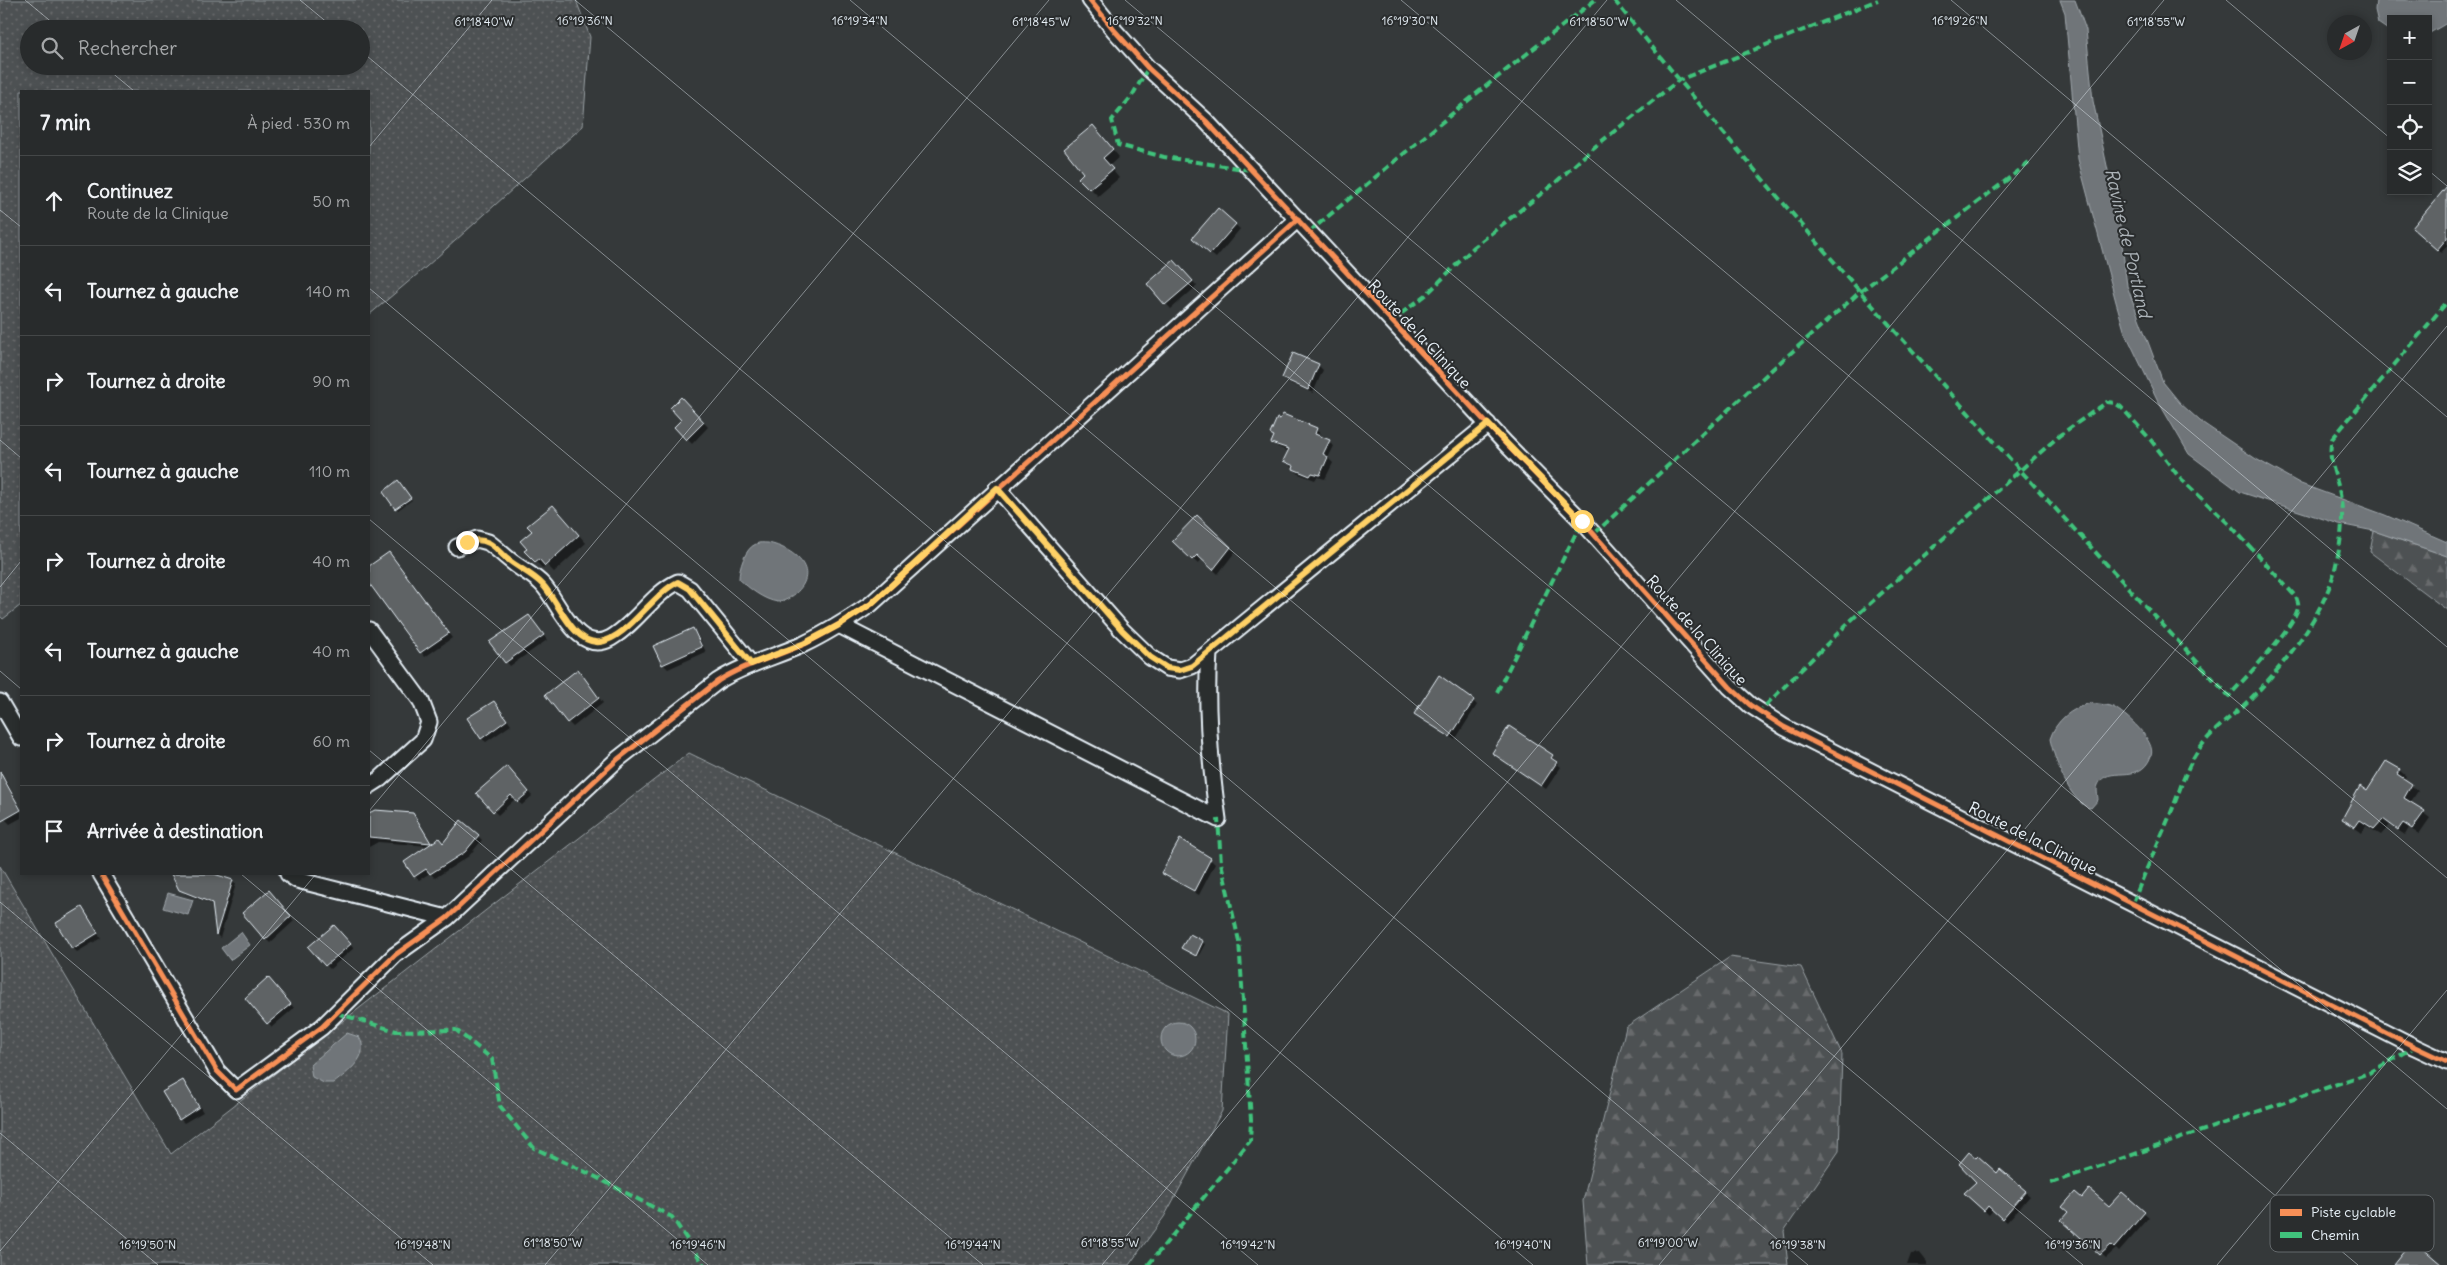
<!DOCTYPE html>
<html lang="fr">
<head>
<meta charset="utf-8">
<style>
	:root { --surface:#282b2c; --page:#303334; --text:#f1f3f6; --muted:#a5a7a9; --line:#444748 }
	body { margin:0; font-family:Delius,sans-serif; background:var(--page); color:var(--text) }
	.controls { position:absolute; right:15px; top:15px; display:grid; overflow:hidden; border-radius:0px; box-shadow:0 2px 8px #0003 }
	.controls button { width:45px; height:45px; display:grid; place-items:center; padding:0; border:0; border-bottom:1px solid var(--line); background:var(--surface); color:var(--text); font:25px sans-serif }
	.compass { position:absolute; left:2327px; top:15px; width:45px; height:45px; border-radius:50%; background:var(--surface); box-shadow:0 2px 8px #0003; rotate:220deg }
	.stop { position:absolute; width:15px; height:15px; margin:-11px; border:4px solid #ffd166; border-radius:50%; background:#fff }
	.stop.end { background:#ffd166; border-color:#fff; box-shadow:0 1px 5px #0008 }
	.list { margin:0; padding:0; list-style:none }
	h2 { display:flex; justify-content:space-between; align-items:center; height:65px; margin:0; padding:0 20px; font-size:21px }
	h2 small { font-size:16px; font-weight:400; color:var(--muted) }
	.list li { display:grid; grid-template-columns:32px 1fr auto; gap:15px; align-items:center; box-sizing:border-box; height:90px; padding:0 20px; border-top:1px solid var(--line) }
	.list b { display:block; font-size:19px; white-space:nowrap }
	.list p { margin:0; font-size:16px; white-space:nowrap; color:var(--muted) }
	.list em { font-size:16px; font-style:normal; color:var(--muted) }
	.icon { flex:none; width:28px; height:28px; fill:none; stroke:currentColor; stroke-width:2; stroke-linecap:round; stroke-linejoin:round }
	.map { position:relative; flex:none; width:2447px; height:1265px; overflow:hidden }
	.search { position:absolute; background:var(--surface); box-shadow:0 2px 8px #0003; left:20px; top:20px; width:350px; height:55px; display:flex; align-items:center; gap:12px; box-sizing:border-box; padding:0 18px; border-radius:28px; color:var(--muted); font-size:19px }
	.panel { position:absolute; background:var(--surface); box-shadow:0 2px 8px #0003; left:20px; top:90px; width:350px; height:785px; border-radius:0px }
	.map>svg:first-child { display:block }
	.grass { fill:url(#grass-dots); stroke:#9aa1a5; fill-rule:evenodd }
	.forest { fill:url(#forest-firs); stroke:#9aa1a5 }
	.water { fill:#707579; stroke:#a0a7ac }
	.shadow { fill:#0007 }
	.building { fill:#5f6365; stroke:#e8f1f8 }
	.lines { fill:none; stroke-linecap:round; stroke-linejoin:round }
	.street-casing { stroke:#e8f1f8; stroke-width:19 }
	.street { stroke:#2a2d2e; stroke-width:15 }
	.quiet { stroke:#40c37c; stroke-width:4; stroke-dasharray:8 4; stroke-linecap:butt }
	.cycleway-casing { stroke:#2a2d2e; stroke-width:8 }
	.cycleway { stroke:#f78f57; stroke-width:5 }
	.route { stroke:#ffd166; stroke-width:6 }
	.ticks { fill:none; stroke:#e8f1f8; stroke-width:1; stroke-opacity:0.45 }
	.labels { text-anchor:middle; stroke-width:4; stroke-linejoin:round; paint-order:stroke }
	.street-label { font-size:16px; fill:#e8f1f8; stroke:#2a2d2e }
	.water-label { font-size:18px; font-style:italic; fill:#acb3b8; stroke:#2a2d2e }
	.key { fill:#2a2d2e; stroke:#63686b; stroke-width:1 }
	.key-label { font-size:14px; fill:#e8f1f8 }
	.ticks-label { font-size:12px; text-anchor:middle; fill:#e8f1f8; stroke:#2a2d2e; stroke-width:4; stroke-linejoin:round; paint-order:stroke }
</style>
</head>
<body>
<div class="map">
<svg width="2447" height="1265" viewBox="0 0 2447 1265">
	<defs>
		<pattern id="grass-dots" width="8" height="8" patternUnits="userSpaceOnUse" patternTransform="scale(1.25)"><rect width="8" height="8" fill="#4d5152"/><path d="M2 2h.1M6 6h.1" fill="none" stroke="#676a6c" stroke-width="1.8" stroke-linecap="round"/></pattern>
		<pattern id="forest-firs" width="22" height="20" patternUnits="userSpaceOnUse" patternTransform="scale(1.25)"><rect width="22" height="20" fill="#4d5152"/><path d="M5 1l3.5 6h-7zM16 11l3.5 6h-7z" fill="#676a6c"/></pattern>
	</defs>
	<rect width="100%" height="100%" fill="#35393a"/>
	<filter id="ink" filterUnits="userSpaceOnUse"><feTurbulence type="fractalNoise" baseFrequency=".02" numOctaves="2"/><feDisplacementMap in="SourceGraphic" scale="10" xChannelSelector="R" yChannelSelector="G"/><feConvolveMatrix kernelMatrix="1 2 1 2 8 2 1 2 1" color-interpolation-filters="sRGB"/></filter>
	<g filter="url(#ink)">
		<path class="grass" d="M0,0h576l14,37 -7,89 -157,141 -57,48v-224h-348v514l-18,14 -3,-3zM29,29h332v37h-332z
			M689,753l539,261 -6,97 -58,106 -35,48h-1129v-399l171,288z"/>
		<path class="forest" d="M2374,531l73,25v54l-77,-58z
			M1730,957l71,10 41,87 -3,97 -55,80 4,34h-200l-5,-64 43,-174z"/>
		<path class="water" d="M2060,0h15l11,30 7,71 27,125 7,60 36,96 17,21 20,18 56,38 45,25 84,31 62,27v14l-73,-25 -35,-7 -99,-32 -51,-38 -31,-53 -34,-71 -8,-28 -38,-143 -13,-146z
			M2376,0h71v23l-19,11v-15h-37v13l-13,-9 -3,-13z
			M768,543c25,5 54,27 27,51 -4,3 -11,8 -17,8 -15,-2 -29,-14 -39,-23 0,-10 6,-31 17,-35 3,-2 8,-1 12,-1z
			M2090,703c7,1 15,1 23,4 12,6 44,34 38,49 -11,31 -44,7 -53,29 -2,5 0,11 0,15l-7,8c-21,-4 -37,-50 -41,-69 6,-19 21,-30 40,-36z
			M168,893l25,7 -5,15 -25,-7z
			M241,932l9,13 -20,15 -9,-12z
			M1161 1039a17 17 0 1 1 34 0a17 17 0 1 1-34 0Z
			M347,1033l12,4c12,19 -11,35 -25,46h-10l-12,-6 -2,-12z"/>
		<path class="shadow" d="M1100,134l19,23 -10,9 10,12 -21,18 -18,-18 4,-5z
			M2447,192v54l-6,7 -27,-25z
			M1218,209l22,20 -24,29 -18,-15z
			M1179,266l18,20 -26,23 -23,-25z
			M1318,365l5,5 -10,23 -24,-10 -5,-5z
			M681,399l27,28 -16,17 -16,-17 7,-7z
			M1316,429l5,5 -1,3 14,9 -6,12 5,5 -8,16 -8,-2 -2,3 -16,-6 -14,-13 4,-9 -11,-5 -5,-5 2,-4 -4,-4z
			M400,484l12,16 -14,10 -13,-17z
			M553,506l33,37 -32,29 -7,-7 -4,4 -17,-18 3,-2 5,-18z
			M1197,517l38,35 -17,22 -16,-15 -4,5 -24,-23z
			M389,553l63,85 -27,19 -56,-77v-12z
			M533,620l14,20 -37,26 -19,-24z
			M693,629l4,5 9,18 -38,17 -5,-5z
			M583,676l20,27 -30,24 -5,-5z
			M1473,701l4,4 -22,35 -39,-26z
			M494,702l17,23 -25,17 -5,-4z
			M1510,728l47,33 -1,2 5,4 -15,22 -52,-36z
			M2387,762l12,8 7,6 -2,4 14,11 -8,12 20,15 -11,16 -10,-6 -4,7 -15,-10 -9,10 -15,-9 -4,7 -19,-14 25,-26z
			M511,772l21,24 -10,9 -7,-6 -17,16 -4,-4z
			M0,776l6,4 15,29v9l-11,6 -7,-7 -3,2z
			M375,811l38,3 19,30h11l35,-8 4,4 -13,16 -34,22 -5,-5 -11,7 -4,-4 14,-30 -51,-4 -9,5v-32z
			M1210,859l5,5 -16,31 -37,-22z
			M173,874h36l24,7 3,3 -16,54 -3,-3 -3,-30 -29,-11z
			M273,896l21,25 -24,22 -4,-4z
			M82,909l19,29 -24,14 -4,-4z
			M338,930l16,18 -24,21 -4,-4z
			M1190,936l15,8 -7,13 -16,-9z
			M273,983l21,25 -22,19 -26,-29z
			M183,1081l20,31 -19,11 -4,-4z
			M2000,1171l30,25 -23,26 -14,-12 -4,5 -23,-22 11,-11 20,-8z
			M2122,1194l27,24 -30,34 -3,-3 -10,9 -38,-34 1,-12 13,-13 27,9z
			M1920,1253l7,9v3h-20l4,-11z"/>
		<path class="building" d="M1093,125l20,24 -10,9 10,11 -24,20 -11,-11 5,-5 -19,-24z
			M2447,186v52l-10,12 -25,-22z
			M1218,208l18,16 -26,30 -18,-16z
			M1174,260l19,21 -28,24 -18,-21z
			M1293,353l26,11 -11,26 -26,-12z
			M681,397l23,25 -18,18 -12,-13 7,-7 -11,-12z
			M1283,414l34,14 -2,6 15,6 -7,14 5,3 -8,18 -8,-2 -2,3 -17,-7 1,-3 -11,-5 6,-12 -18,-6 3,-7 -4,-2 7,-16 3,1z
			M398,480l13,18 -16,11 -12,-17z
			M553,505l26,30 -34,31 -6,-7 -4,3 -11,-11 3,-2 -7,-8 12,-10 -5,-5z
			M1197,515l34,32 -18,23 -16,-15 -5,5 -20,-19z
			M389,552l60,81 -29,20 -51,-70v-17z
			M529,615l15,20 -39,28 -16,-21z
			M693,628l9,19 -40,18 -9,-19z
			M578,669l21,29 -32,25 -22,-28z
			M1439,675l35,25 -24,37 -36,-23z
			M494,701l13,19 -26,19 -14,-21z
			M1509,726l44,29 -2,3 6,4 -16,24 -49,-33z
			M2386,761l14,8 -3,5 15,10 -8,14 21,13 -13,18 -9,-6 -5,7 -15,-11 -9,10 -14,-9 -5,7 -13,-8 18,-33 7,5z
			M507,766l22,26 -12,10 -6,-7 -18,17 -17,-19z
			M0,772l21,38 -21,12z
			M375,810l38,3 18,30 -62,-6v-24z
			M461,820l18,15 -14,17 -35,22 -4,-5 -12,8 -10,-15 35,-24 4,5z
			M1180,839l31,19 -17,33 -33,-18z
			M171,874h43l19,6 -17,55 -4,-32 -33,-13z
			M269,890l22,26 -26,24 -23,-27z
			M82,907l16,26 -26,16 -16,-26z
			M334,925l17,19 -26,22 -17,-19z
			M1190,934l13,7 -7,15 -15,-8z
			M268,977l23,27 -24,20 -22,-26z
			M183,1080l16,27 -20,13 -17,-28z
			M1969,1152l7,6 2,-2 19,17 3,-4 26,22 -24,28 -14,-13 -4,5 -20,-18 12,-11 -17,-18z
			M2089,1189l20,17 13,-14 23,20 -31,36 -3,-3 -11,10 -39,-35 7,-8 -6,-5 13,-15 7,6z
			M2413,1240l29,25h-49z"/>
		<g class="lines">
			<g class="street-casing">
				<path id="street" d="M1090,0l25,31 33,37 58,53 300,323 76,77 148,166 20,18 34,22 631,320 32,15
					M997,488l125,142 28,27 17,11 13,2 12,-4 296,-242
					M457,547l20,-8 11,3c10,7 17,15 27,22 9,7 20,12 28,21 16,17 35,72 68,53 26,-15 41,-44 67,-56l12,7 61,75
					M839,625l379,194
					M369,630l52,71 8,21 -6,18 -43,39 -11,7
					M1209,653c-4,56 1,110 9,166
					M0,702l21,36
					M101,874l116,197 19,19 86,-63 73,-72 52,-37 171,-159 100,-78c27,-17 57,-24 86,-37 23,-11 45,-25 67,-40l427,-385
					M288,874l9,6 150,38"/>
			</g>
			<use href="#street" class="street"/>
			<path class="quiet" d="M1614,0c194,241 404,470 615,696 16,-18 64,-67 69,-88 1,-4 -1,-8 -2,-11l-64,-70 -53,-50 -29,-38 -29,-32 -6,-4 -8,-1 -47,33 -212,188 -89,89
				M1148,68l-16,28 -20,24 6,25 46,12 86,13
				M1309,232l167,-138 119,-94
				M1391,321l35,-26 48,-48 82,-65 36,-33 87,-69 199,-80
				M1594,534l174,-161 93,-82 168,-128
				M1497,692l85,-171
				M2133,903c11,-30 25,-59 37,-88 9,-21 14,-43 27,-63 13,-20 31,-32 48,-48 34,-32 76,-85 89,-131 6,-24 11,-54 6,-79 -4,-20 -13,-35 -8,-55l115,-137
				M336,1013l60,18 60,-1 36,29 8,47 34,42 58,27 80,42 32,48
				M2051,1183l318,-110 46,-26
				M1148,1265l102,-124 1,-21 -12,-179 -18,-78 -3,-44"/>
			<g class="cycleway-casing">
				<path id="cycleway" d="M1090,0l25,31 33,37 58,53 300,323 76,77 148,166 20,18 34,22 631,320 32,15
					M101,874l116,197 19,19 86,-63 73,-72 52,-37 171,-159 100,-78c27,-17 57,-24 86,-37 23,-11 45,-25 67,-40l427,-385"/>
			</g>
			<use href="#cycleway" class="cycleway"/>
		</g>
	</g>
	<g class="lines" filter="url(#ink)">
		<path class="route" d="M467,542c8,-2 14,-3 22,1 7,4 11,10 17,15 12,10 27,16 37,27 15,16 30,60 57,57 28,-4 52,-48 78,-60l12,7 61,75 54,-21 34,-18 32,-21 126,-116 125,142 28,27 17,11 13,2 12,-4 296,-242 94,97"/>
	</g>
	<path class="ticks" d="M25,0l35,29M300,0l35,29M575,0l1508,1265M850,0l1508,1265M1125,0l1322,1109M1401,0l1046,878M1676,0l771,647M1951,0l496,417M2226,0l165,139M361,51l1447,1214M104,66l30,25M369,147l123,-147M2428,170l19,16M0,210l21,17M369,288l1164,977M0,440l21,18M369,519l889,746M0,587l21,-26M0,671l21,18M369,750l614,515M369,811l680,-811M241,874l467,391M0,902l433,363M0,1133l158,132M0,1251l316,-377M545,1265l1062,-1265M1102,1265l1062,-1265M1659,1265l788,-939M2217,1265l230,-275"/>
	<g class="labels">
		<g class="street-label">
			<text transform="translate(1420 334) rotate(47)" y="6">Route de la Clinique</text>
			<text transform="translate(1697 630) rotate(48)" y="6">Route de la Clinique</text>
			<text transform="translate(2033 838) rotate(27)" y="6">Route de la Clinique</text>
		</g>
		<g class="water-label">
			<text transform="translate(2128 243) rotate(77)" y="6">Ravine de Portland</text>
		</g>
	</g>
	<rect x="2270" y="1195" width="164" height="57" rx="8" class="key"/>
	<rect x="2280" y="1209" width="22" height="7" fill="#f78f57"/>
	<rect x="2280" y="1232" width="22" height="6" fill="#40c37c"/>
	<g class="key-label">
		<text x="2311" y="1217">Piste cyclable</text>
		<text x="2311" y="1240">Chemin</text>
	</g>
	<g class="ticks-label">
		<text x="585" y="25">16°19'36"N</text>
		<text x="1135" y="25">16°19'32"N</text>
		<text x="860" y="25">16°19'34"N</text>
		<text x="1410" y="25">16°19'30"N</text>
		<text x="1960" y="25">16°19'26"N</text>
		<text x="484" y="26">61°18'40"W</text>
		<text x="1041" y="26">61°18'45"W</text>
		<text x="1599" y="26">61°18'50"W</text>
		<text x="2156" y="26">61°18'55"W</text>
		<text x="553" y="1247">61°18'50"W</text>
		<text x="1110" y="1247">61°18'55"W</text>
		<text x="1668" y="1247">61°19'00"W</text>
		<text x="148" y="1249">16°19'50"N</text>
		<text x="423" y="1249">16°19'48"N</text>
		<text x="698" y="1249">16°19'46"N</text>
		<text x="973" y="1249">16°19'44"N</text>
		<text x="1248" y="1249">16°19'42"N</text>
		<text x="1523" y="1249">16°19'40"N</text>
		<text x="1798" y="1249">16°19'38"N</text>
		<text x="2073" y="1249">16°19'36"N</text>
	</g>
</svg>
<div class="controls">
<button>+</button>
<button>−</button>
<button><svg class="icon" aria-label="locate" viewBox="0 0 24 24"><circle cx="12" cy="12" r="6"/><path d="M12 2v4M12 18v4M2 12h4M18 12h4"/></svg></button>
<button><svg class="icon" aria-label="layers" viewBox="0 0 24 24"><path d="M12 4l9 5-9 5-9-5zM3 14l9 5 9-5"/></svg></button>
</div>
<svg class="compass" viewBox="-18 -18 36 36"><path d="M0-13l5 13h-10z" fill="#e53935"/><path d="M0 13l5-13h-10z" fill="#a5a7a9"/></svg>
<div class="stop" style="left:1582px;top:521px"></div>
<div class="stop end" style="left:467px;top:542px"></div>
<div class="search"><svg class="icon" aria-label="search" viewBox="0 0 24 24"><circle cx="10" cy="10" r="6"/><path d="M15 15l6 6"/></svg>Rechercher</div>
<section class="panel">
<h2>7 min<small>À pied · 530 m</small></h2>
<ul class="list">
<li><svg class="icon" aria-label="ahead" viewBox="0 0 24 24"><path d="M12 20V5M6 11l6-6 6 6"/></svg><div><b>Continuez</b><p>Route de la Clinique</p></div><em>50 m</em></li>
<li><svg class="icon" aria-label="left" viewBox="0 0 24 24"><path d="M17 20v-9H6M10 6l-5 5 5 5"/></svg><div><b>Tournez à gauche</b></div><em>140 m</em></li>
<li><svg class="icon" aria-label="right" viewBox="0 0 24 24"><path d="M7 20v-9h11M14 6l5 5-5 5"/></svg><div><b>Tournez à droite</b></div><em>90 m</em></li>
<li><svg class="icon" aria-label="left" viewBox="0 0 24 24"><path d="M17 20v-9H6M10 6l-5 5 5 5"/></svg><div><b>Tournez à gauche</b></div><em>110 m</em></li>
<li><svg class="icon" aria-label="right" viewBox="0 0 24 24"><path d="M7 20v-9h11M14 6l5 5-5 5"/></svg><div><b>Tournez à droite</b></div><em>40 m</em></li>
<li><svg class="icon" aria-label="left" viewBox="0 0 24 24"><path d="M17 20v-9H6M10 6l-5 5 5 5"/></svg><div><b>Tournez à gauche</b></div><em>40 m</em></li>
<li><svg class="icon" aria-label="right" viewBox="0 0 24 24"><path d="M7 20v-9h11M14 6l5 5-5 5"/></svg><div><b>Tournez à droite</b></div><em>60 m</em></li>
<li><svg class="icon" aria-label="arrive" viewBox="0 0 24 24"><path d="M6 21V4h12l-3 4 3 4H6"/></svg><div><b>Arrivée à destination</b></div></li>
</ul>
</section>
</div>
</body>
</html>
